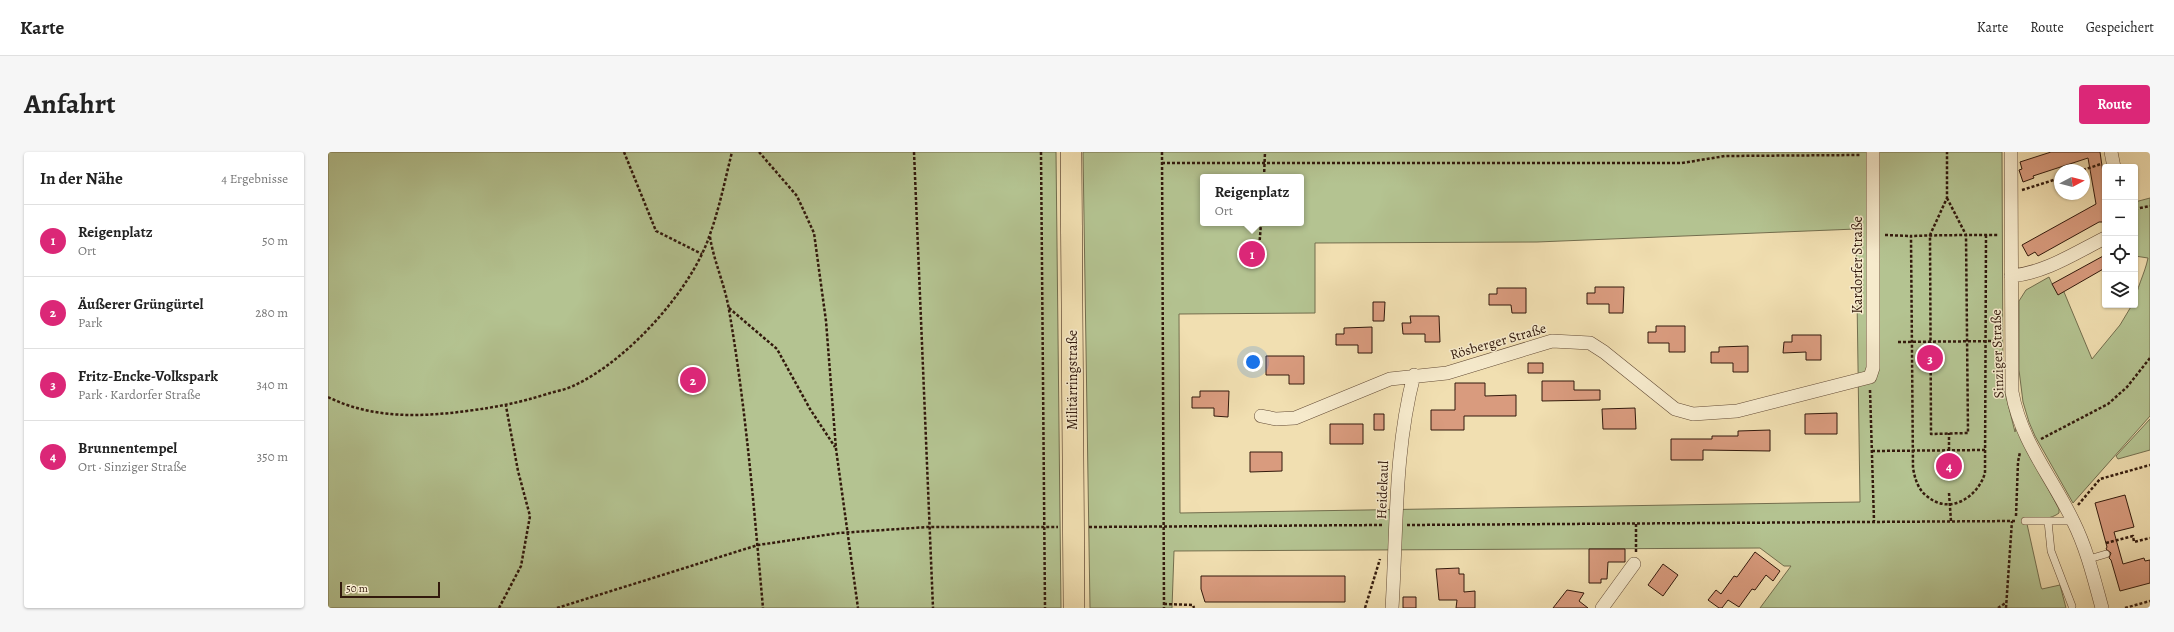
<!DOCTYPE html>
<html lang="de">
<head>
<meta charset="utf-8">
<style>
	:root { --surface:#fff; --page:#f6f6f6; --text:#222; --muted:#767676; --line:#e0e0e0; --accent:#db2777 }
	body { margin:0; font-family:Alegreya,serif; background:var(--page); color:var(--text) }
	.controls { position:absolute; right:12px; top:12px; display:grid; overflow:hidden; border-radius:4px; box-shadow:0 1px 3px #0004 }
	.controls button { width:36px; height:36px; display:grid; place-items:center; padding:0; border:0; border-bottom:1px solid var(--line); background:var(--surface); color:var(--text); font:20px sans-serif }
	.compass { position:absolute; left:1726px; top:12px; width:36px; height:36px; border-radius:50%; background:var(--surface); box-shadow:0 1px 3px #0004; rotate:83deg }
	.scale { position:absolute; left:12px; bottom:10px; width:100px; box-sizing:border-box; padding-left:4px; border:2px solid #32190c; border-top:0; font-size:11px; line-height:14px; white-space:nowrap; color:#32190c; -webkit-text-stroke:3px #f6eacc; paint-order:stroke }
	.you { position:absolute; left:925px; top:210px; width:14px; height:14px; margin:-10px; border:3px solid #fff; border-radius:50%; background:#1a73e8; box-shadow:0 0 0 6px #1a73e833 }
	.badge { display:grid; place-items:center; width:26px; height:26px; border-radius:50%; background:var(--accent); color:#fff; font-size:13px; font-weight:700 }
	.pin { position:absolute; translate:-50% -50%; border:2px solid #fff; box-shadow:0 1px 4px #0006 }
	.popup { position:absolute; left:872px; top:22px; width:104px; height:52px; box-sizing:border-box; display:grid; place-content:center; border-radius:4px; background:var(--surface); filter:drop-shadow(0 1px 3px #0005); font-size:13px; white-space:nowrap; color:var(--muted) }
	.popup b { font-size:15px; color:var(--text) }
	.popup::after { content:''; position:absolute; left:50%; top:100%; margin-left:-8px; border:8px solid transparent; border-top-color:var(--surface) }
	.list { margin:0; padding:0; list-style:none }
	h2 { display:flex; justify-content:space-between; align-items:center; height:52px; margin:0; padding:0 16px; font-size:17px }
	h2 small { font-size:13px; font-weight:400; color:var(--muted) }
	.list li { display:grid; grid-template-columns:26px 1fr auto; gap:12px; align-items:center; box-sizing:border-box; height:72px; padding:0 16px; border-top:1px solid var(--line) }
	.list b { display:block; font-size:15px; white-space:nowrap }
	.list p { margin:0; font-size:13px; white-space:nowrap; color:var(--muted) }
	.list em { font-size:13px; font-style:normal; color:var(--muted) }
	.icon { flex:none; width:22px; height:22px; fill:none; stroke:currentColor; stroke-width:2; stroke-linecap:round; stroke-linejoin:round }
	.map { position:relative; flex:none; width:1822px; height:456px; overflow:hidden; border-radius:4px }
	header { display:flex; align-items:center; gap:24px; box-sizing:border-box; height:56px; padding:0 20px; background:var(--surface); border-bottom:1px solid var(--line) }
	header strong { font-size:19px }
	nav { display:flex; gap:22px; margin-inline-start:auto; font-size:14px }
	.intro { display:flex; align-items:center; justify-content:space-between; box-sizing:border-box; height:96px; padding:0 24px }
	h1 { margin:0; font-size:28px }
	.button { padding:10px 18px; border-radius:4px; background:var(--accent); color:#fff; font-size:14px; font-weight:700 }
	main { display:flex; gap:24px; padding:0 24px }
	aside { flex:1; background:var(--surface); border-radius:4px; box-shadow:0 1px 3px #0004 }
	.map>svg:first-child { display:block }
	.green { fill:#b4c391; stroke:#736e4e; fill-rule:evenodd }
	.building { fill:#d99b7e; stroke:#32190c }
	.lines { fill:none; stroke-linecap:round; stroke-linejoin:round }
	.service-casing { stroke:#624a35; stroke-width:8 }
	.minor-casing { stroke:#624a35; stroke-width:14 }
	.primary-casing { stroke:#32190c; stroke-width:22 }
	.path { stroke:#32190c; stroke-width:2.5; stroke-dasharray:3 2; stroke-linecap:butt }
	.service { stroke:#f6eacc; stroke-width:7 }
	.minor { stroke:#f6eacc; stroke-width:13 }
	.primary { stroke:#f1dfb1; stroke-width:21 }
	.labels { text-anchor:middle; stroke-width:3; stroke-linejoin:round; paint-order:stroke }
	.street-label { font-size:14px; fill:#32190c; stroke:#f6eacc }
</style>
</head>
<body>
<header>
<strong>Karte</strong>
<nav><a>Karte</a><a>Route</a><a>Gespeichert</a></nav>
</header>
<div class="intro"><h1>Anfahrt</h1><a class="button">Route</a></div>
<main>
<aside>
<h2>In der Nähe<small>4 Ergebnisse</small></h2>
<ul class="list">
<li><span class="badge">1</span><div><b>Reigenplatz</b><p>Ort</p></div><em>50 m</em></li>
<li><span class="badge">2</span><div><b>Äußerer Grüngürtel</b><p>Park</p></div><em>280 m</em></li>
<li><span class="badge">3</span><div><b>Fritz-Encke-Volkspark</b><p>Park · Kardorfer Straße</p></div><em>340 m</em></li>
<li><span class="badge">4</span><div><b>Brunnentempel</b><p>Ort · Sinziger Straße</p></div><em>350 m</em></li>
</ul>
</aside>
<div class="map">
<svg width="1822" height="456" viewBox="0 0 1822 456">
	<rect width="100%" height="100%" fill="#f1dfb1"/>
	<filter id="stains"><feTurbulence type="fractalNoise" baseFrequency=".005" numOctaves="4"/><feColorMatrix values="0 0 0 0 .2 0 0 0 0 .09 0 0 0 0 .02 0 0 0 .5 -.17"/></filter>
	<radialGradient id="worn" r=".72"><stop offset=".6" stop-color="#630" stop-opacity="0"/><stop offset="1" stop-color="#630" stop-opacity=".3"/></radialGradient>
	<path class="green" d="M0,0h728l5,456h-733z
		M755,0h919l1,232 12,48 1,-4 43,81v4c-7,6 -23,7 -32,11l14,63 1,2 18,-4 6,23h-306l31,-42h-7l-24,-18 -586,3 -2,57h-82zM875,25h98v46h-98zM1528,77l4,273 -680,11 -1,-199 136,-1v-70l222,-1z
		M1822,46v218l-77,87 -38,-67 -6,-14 -6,-20 -4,-32v-69l7,-11 23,-13 3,7 12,8 28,67 28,-34 12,-20h3c0,-15 10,-31 13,-47l-13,-2v-54z
		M1822,267v31l-32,9 -2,-3z"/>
	<path class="building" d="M1723,0h49l5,35v35h-6l-61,34 -3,-4 -7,4 -6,-11 74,-41 -8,-46 -55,18 1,2 -11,4 -4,-12 3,-1 -2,-7z
		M1777,103v13l-47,27 -6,-11z
		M1267,135h29l-1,26h-14v-9h-22v-11h8z
		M1169,136h29v25h-14l-1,-8h-22v-11h8z
		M1045,150h12l-1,19h-11z
		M1082,164h29l1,26h-15v-8h-22l-1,-11h9z
		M1328,174h29v26h-16v-9h-21v-11h8z
		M1044,175v26h-14v-8h-22v-11h8v-6z
		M1464,183h29v25h-15v-8l-23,1 1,-11h8z
		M1420,194v26h-15v-9h-22v-11h8v-5z
		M938,204h38v28h-15v-9h-23z
		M1200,211h15v10h-15z
		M1214,229h32v9h26v10l-58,1z
		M1127,231h30v13l31,-1v21h-52v14h-33v-20h24z
		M872,239h29l-1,26 -14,-1v-8h-22v-11h8z
		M1307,256l1,21h-33l-1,-20z
		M1509,261v21h-32v-20z
		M1046,262h10v16h-10z
		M1002,272h33v20h-33z
		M1442,278v21l-67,-1v10h-32v-21h41v-3h26v-5z
		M922,300h32v19l-32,1z
		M1610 314a11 11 0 1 1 22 0a11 11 0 1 1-22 0Z
		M1797,343l9,32 -20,5 9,32 21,-6 1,3 5,-1v23l-30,8 -9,-31 -2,-2 2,-5 -5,-4 1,-2 -12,-44z
		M1261,397h36v13h-17l-1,17h-6v4h-12z
		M1427,400l25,19 -7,10 -7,-6 -11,15 -3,-1 -13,18 -11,-7 -6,8h-3l-11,-8 8,-10 5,4 13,-18 3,1z
		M1335,412l15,11 -15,21 -15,-11z
		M1131,416v6h5v18l11,-1v17h-19l1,-8h-18l-3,-31z
		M873,424h144v26h-140l-4,-13z
		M1239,438l17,3 -5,8 9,7h-35z
		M1075,445h13v11h-13z"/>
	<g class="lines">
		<g class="service-casing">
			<path id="service" d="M1697,369h48
				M1720,369l3,30 21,55
				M1761,407l17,-5"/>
		</g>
		<g class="minor-casing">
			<path id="minor" d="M1683,0l1,240c9,50 40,85 61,129 14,28 21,58 29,87
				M1783,0l3,15
				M1683,124c34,-3 64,-23 94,-38
				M933,264l15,3 19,-1 95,-39 57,-6 105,-32 38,2 14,9 71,57 18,5 44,-3 133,-34 3,-9v-216
				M1064,456c5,-78 2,-157 22,-233
				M1274,456l32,-44"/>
		</g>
		<g class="primary-casing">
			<path id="primary" d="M743,0l3,456"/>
		</g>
		<path class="path" d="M296,0l32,79 46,23
			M431,0l38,44 17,37 12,88 10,128 22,159
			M586,0l19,456
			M713,0l4,456
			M834,0l2,456
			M834,11h520l43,-7 136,-1
			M1755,18l18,-6
			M936,25l1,-25
			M1694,38l38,-12
			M1619,46l19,37 2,198 -37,1 -1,-199 17,-37v-46
			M1807,57l15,-3
			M1557,83l26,1
			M1658,83l-1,238c-7,24 -35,42 -57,24 -10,-7 -13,-18 -15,-29l-2,-232c29,-1 58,-1 88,-1
			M382,85c4,25 15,48 19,73 17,98 25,199 34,298
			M931,98l2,-27
			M401,156l48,41 33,60 25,38
			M1570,190l101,-1
			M1542,238l4,131
			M0,245c44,22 93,20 139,14 30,-4 51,-8 80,-17 8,-3 18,-4 26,-8 53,-24 117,-94 136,-149 10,-27 16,-57 23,-85
			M1713,287l67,-35 19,-17 23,-29
			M1621,298v-17
			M1544,299l114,-1
			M1621,341l2,28
			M1750,353l22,-26 50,-14
			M1688,364l2,-54 2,-10
			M1308,372v28
			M1079,373l609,-4
			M761,375l295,-2
			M1778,391l27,-7 1,6 16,-4
			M836,452l29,1 1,3
			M171,456l22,-42 9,-50 -12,-45 -12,-65
			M229,456l201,-63 81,-12 89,-6h130
			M1037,456l15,-49
			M1670,456l9,-6
			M1678,456l6,-87
			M1797,456l25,-7"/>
		<use href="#service" class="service"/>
		<use href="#minor" class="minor"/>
		<use href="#primary" class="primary"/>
	</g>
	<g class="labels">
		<g class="street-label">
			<text transform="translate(1529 113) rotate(-90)" y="5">Kardorfer Straße</text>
			<text transform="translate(1170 189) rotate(-16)" y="5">Rösberger Straße</text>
			<text transform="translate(1669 202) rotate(-92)" y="5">Sinziger Straße</text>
			<text transform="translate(744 228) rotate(-90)" y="5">Militärringstraße</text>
			<text transform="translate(1054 338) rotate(-88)" y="5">Heidekaul</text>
		</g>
	</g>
	<rect width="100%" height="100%" filter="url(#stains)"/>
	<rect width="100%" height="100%" fill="url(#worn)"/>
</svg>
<div class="controls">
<button>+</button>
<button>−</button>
<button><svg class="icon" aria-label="locate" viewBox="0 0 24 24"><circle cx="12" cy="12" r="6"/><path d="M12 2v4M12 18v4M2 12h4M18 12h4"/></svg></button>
<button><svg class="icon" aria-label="layers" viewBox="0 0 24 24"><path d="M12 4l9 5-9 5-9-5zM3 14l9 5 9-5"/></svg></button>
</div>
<svg class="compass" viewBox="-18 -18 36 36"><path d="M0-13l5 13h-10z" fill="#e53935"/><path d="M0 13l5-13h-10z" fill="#767676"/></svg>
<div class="scale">50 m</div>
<div class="you"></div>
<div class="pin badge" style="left:924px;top:102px">1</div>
<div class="popup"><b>Reigenplatz</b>Ort</div>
<div class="pin badge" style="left:365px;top:228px">2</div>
<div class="pin badge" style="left:1602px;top:206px">3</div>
<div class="pin badge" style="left:1621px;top:314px">4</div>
</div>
</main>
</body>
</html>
